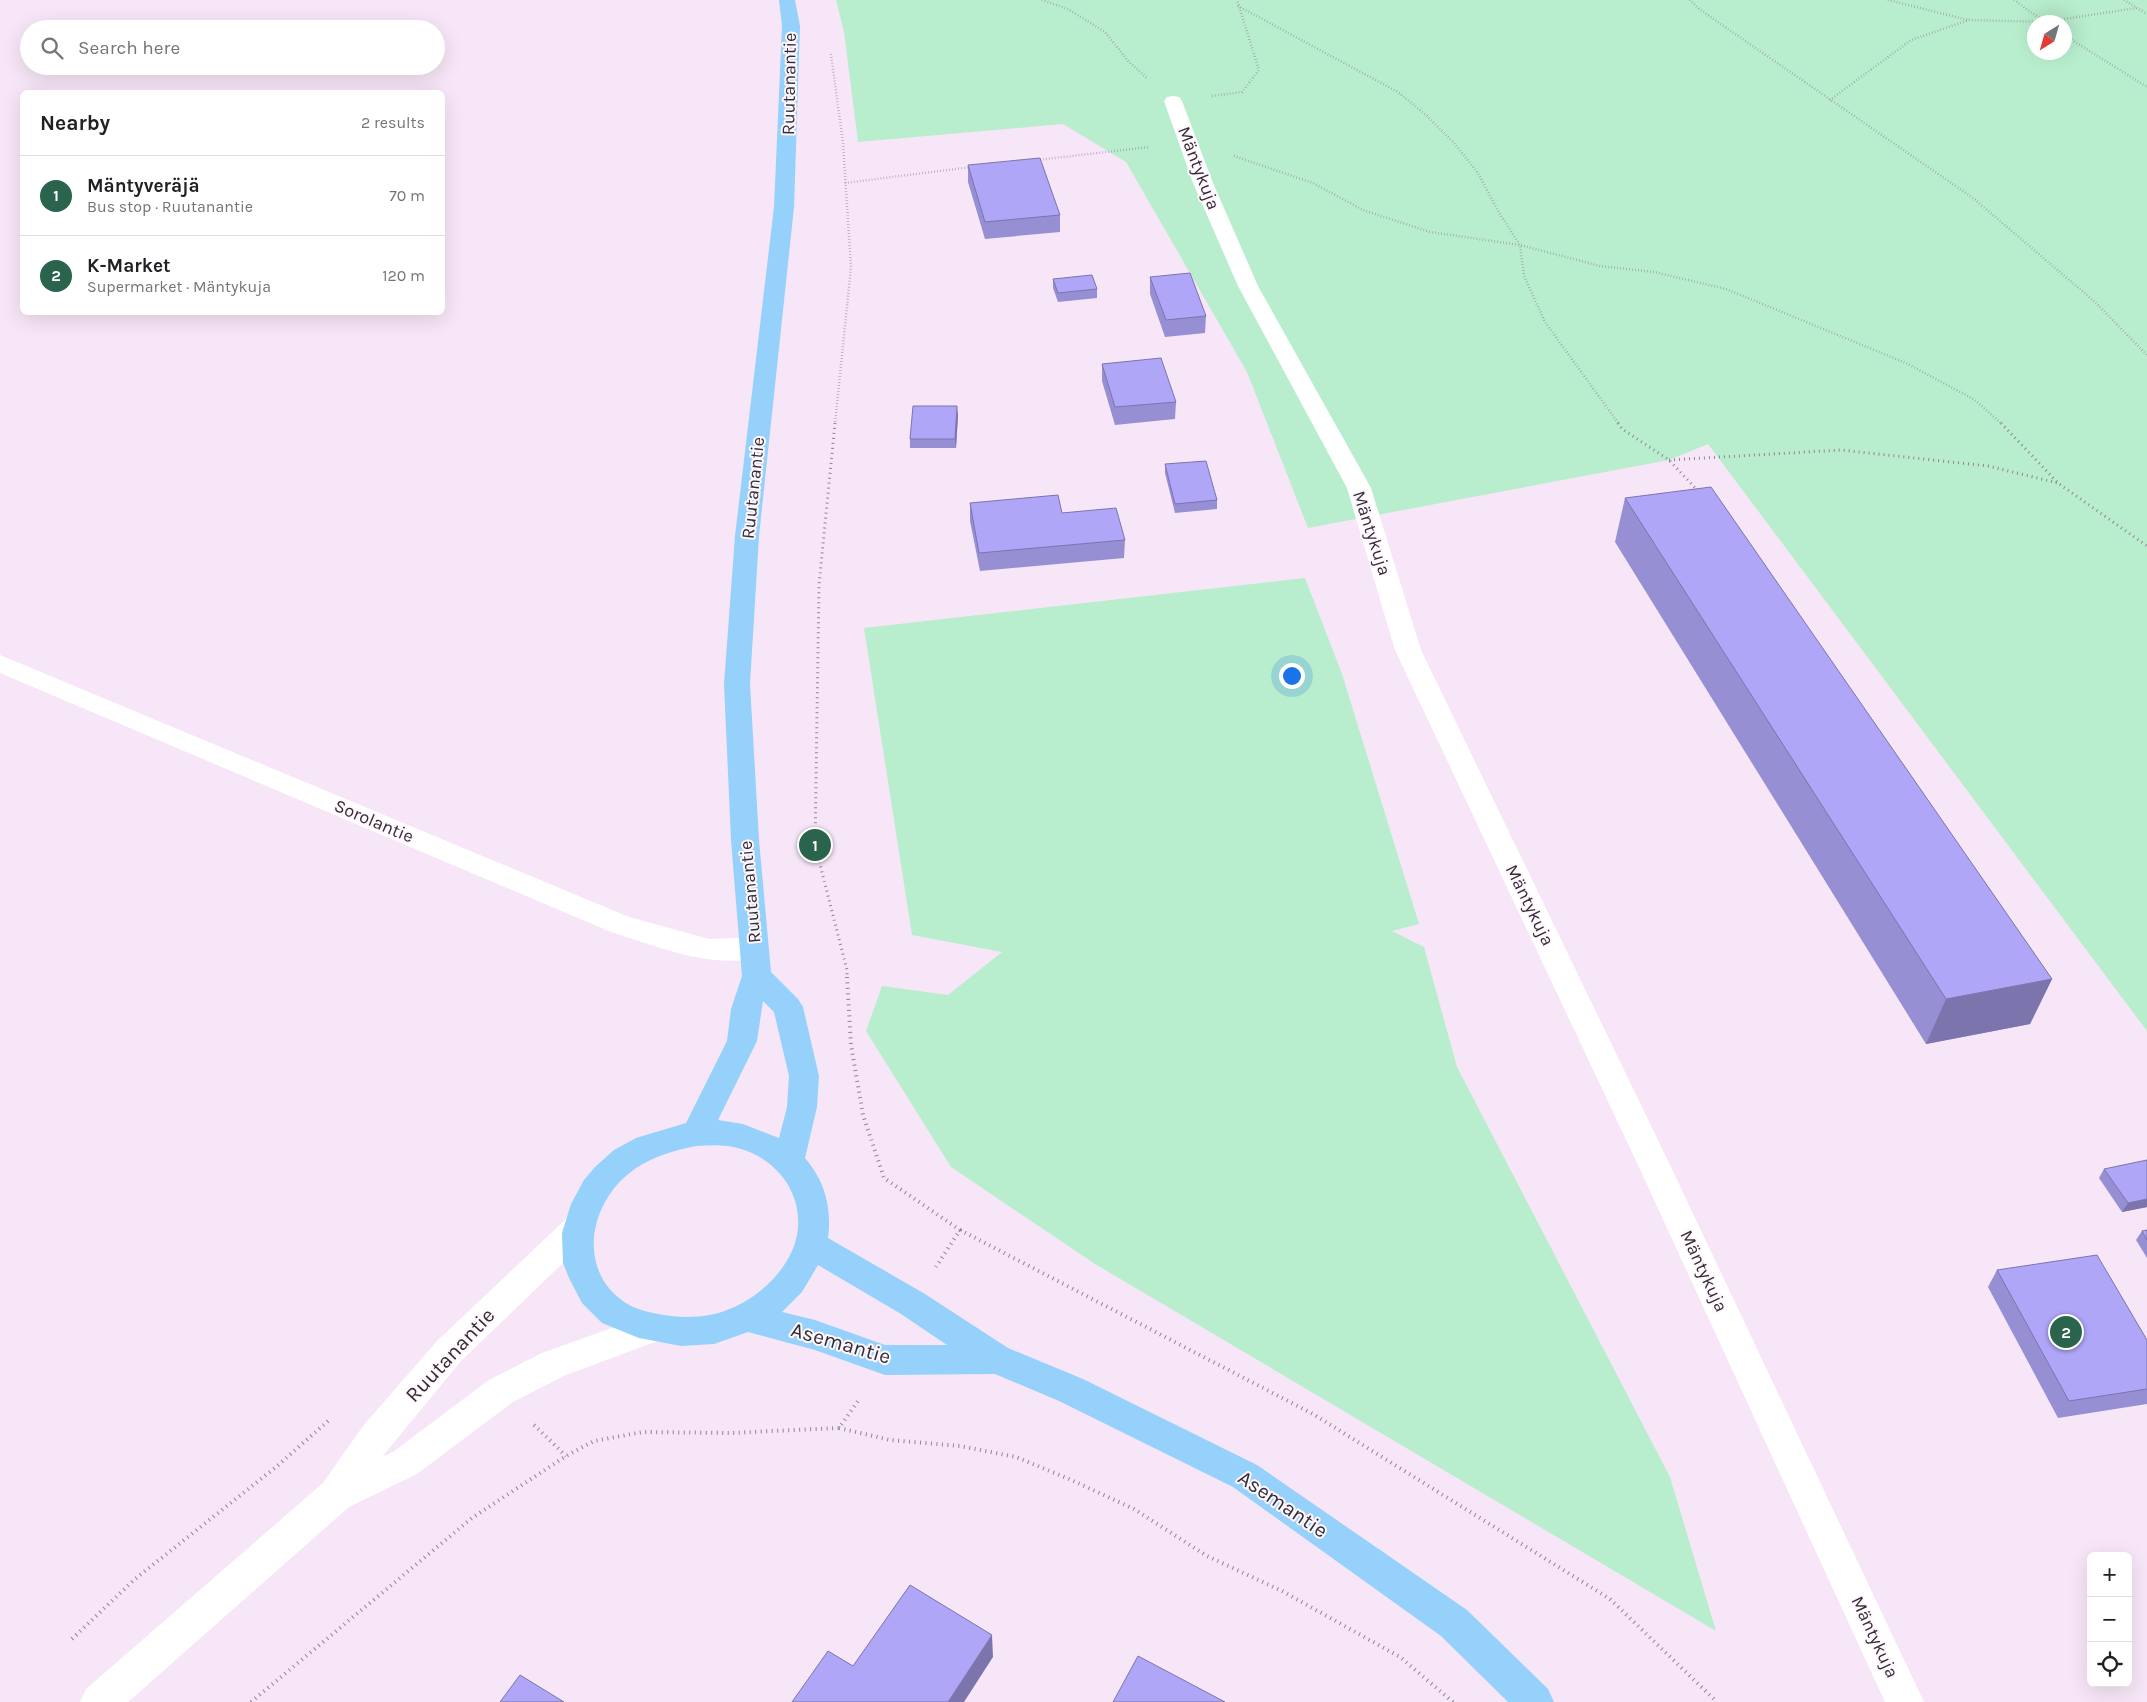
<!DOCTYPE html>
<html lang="en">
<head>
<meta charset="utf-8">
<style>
	:root { --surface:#fff; --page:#f6f6f6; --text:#202124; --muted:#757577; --line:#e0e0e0; --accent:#2b644c }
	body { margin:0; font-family:Karla,sans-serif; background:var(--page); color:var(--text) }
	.controls { position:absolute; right:15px; bottom:15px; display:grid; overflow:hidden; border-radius:8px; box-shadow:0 5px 20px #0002 }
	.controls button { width:45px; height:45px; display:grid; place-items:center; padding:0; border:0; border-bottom:1px solid var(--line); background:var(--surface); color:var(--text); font:25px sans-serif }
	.compass { position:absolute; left:2027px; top:15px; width:45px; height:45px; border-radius:50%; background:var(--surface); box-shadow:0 5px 20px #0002; rotate:217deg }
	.you { position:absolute; left:1291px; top:675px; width:18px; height:18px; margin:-12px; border:4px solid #fff; border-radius:50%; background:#1a73e8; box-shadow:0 0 0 8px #1a73e833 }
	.badge { display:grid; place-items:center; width:32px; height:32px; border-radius:50%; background:var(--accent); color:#fff; font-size:16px; font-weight:700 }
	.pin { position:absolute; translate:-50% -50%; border:2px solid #fff; box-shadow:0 1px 5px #0006 }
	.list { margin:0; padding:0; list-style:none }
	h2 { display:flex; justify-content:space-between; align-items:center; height:65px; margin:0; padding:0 20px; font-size:21px }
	h2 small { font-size:16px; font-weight:400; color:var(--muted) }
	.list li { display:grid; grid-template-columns:32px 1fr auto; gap:15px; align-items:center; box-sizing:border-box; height:80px; padding:0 20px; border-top:1px solid var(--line) }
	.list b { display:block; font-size:19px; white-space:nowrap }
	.list p { margin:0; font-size:16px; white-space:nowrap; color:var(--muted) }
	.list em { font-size:16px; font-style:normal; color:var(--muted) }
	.icon { flex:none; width:28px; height:28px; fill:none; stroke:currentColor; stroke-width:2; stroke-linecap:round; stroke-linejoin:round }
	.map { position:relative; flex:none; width:2147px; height:1702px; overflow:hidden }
	.search { position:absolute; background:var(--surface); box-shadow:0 5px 20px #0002; left:20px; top:20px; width:425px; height:55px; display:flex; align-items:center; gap:12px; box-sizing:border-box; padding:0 18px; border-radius:28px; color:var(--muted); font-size:19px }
	.panel { position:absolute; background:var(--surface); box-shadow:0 5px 20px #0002; left:20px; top:90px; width:425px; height:225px; border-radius:8px }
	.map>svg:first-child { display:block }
	.green { fill:#b8eecd; fill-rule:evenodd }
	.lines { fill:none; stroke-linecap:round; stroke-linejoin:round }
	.path-far2 { stroke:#918591; stroke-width:2.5; stroke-dasharray:0.5 2.5; stroke-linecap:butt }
	.path-far1 { stroke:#918591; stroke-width:3; stroke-dasharray:1 4; stroke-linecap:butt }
	.path { stroke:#918591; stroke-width:4; stroke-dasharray:1 4.5; stroke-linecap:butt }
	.minor { fill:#fff; fill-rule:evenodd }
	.major { fill:#95d1fb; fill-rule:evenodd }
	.wall { fill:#978fd4 }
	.shaded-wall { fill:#7b74ad }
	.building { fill:#b0a6f7; stroke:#7b74ad }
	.labels { text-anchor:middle; stroke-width:4; stroke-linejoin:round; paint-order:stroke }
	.street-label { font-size:18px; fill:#332c33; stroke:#fef7fe }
	.near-street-label { font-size:21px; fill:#332c33; stroke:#fef7fe }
</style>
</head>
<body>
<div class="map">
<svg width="2147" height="1702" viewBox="0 0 2147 1702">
	<rect width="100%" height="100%" fill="#f7e6f7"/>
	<path class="green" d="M836,0h1311v1031l-439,-587 -39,16 -361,68 -61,-156 -121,-210 -63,-38 -205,18 -14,-110zM2034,22h30v30h-30z
		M1305,578l37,96 77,250 -27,7 32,16 33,120 213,410 46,154 -621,-367 -144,-97 -85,-136 16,-45 66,9 54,-43 -90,-17 -48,-307z"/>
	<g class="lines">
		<path class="path-far2" d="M1042,0l26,9 37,23 24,30 18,16
			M1690,0l9,9 274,189 122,104 52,53
			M1888,0l80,20
			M2014,0l31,22
			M2124,0l23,14
			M1238,6l160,86 29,24 27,27 24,30 20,38 22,34 4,31 21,46 74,102
			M2064,35l83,52
			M831,54l12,89 8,124 -16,157
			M1212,96l30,-4 17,-22 -22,-70
			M1830,100l81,-60 58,-20 76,2 91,-14
			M1234,156l79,27 50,27 67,22 90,13 80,21 54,6 72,17 180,74 69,37 27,24
			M1037,160l113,-13
			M845,183l126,-16"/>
		<path class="path-far1" d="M835,423l-16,162 -4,260 32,125v8
			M1618,423l4,6 47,31 29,31
			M2001,423l57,60 89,63
			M1669,460l172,-10 147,16 70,17"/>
		<path class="path" d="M847,977l4,68 12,70 21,63 76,52 -24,37
			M960,1230l353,184 297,185 107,103
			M534,1425l32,31
			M839,1428l51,12 70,6 56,11 53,22 65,30 73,47 75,35 118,66 53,45
			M72,1639l63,-60 141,-112 52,-46
			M251,1702l221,-184 94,-62 28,-15 49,-9 88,1 108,-5 21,-30"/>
		<path class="minor" d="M1173,96l6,1 3,4 31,82 45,103 113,202 50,162 249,515 254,537h-39l-247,-537 -243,-515 -48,-162 -109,-202 -45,-103 -29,-82 3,-4z
			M0,655l629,262 80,22 46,-2 10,3 4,8 -4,8c-50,15 -106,-9 -154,-24l-611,-259z
			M578,1214l11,4 5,10 -5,10 -128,123 -79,96 11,-5 96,-72 53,-27 109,-39 12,5 5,10 -5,10 -97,36 -53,27 -96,72 -68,33 -221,195h-48l6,-13 237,-206 40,-57 74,-85 130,-123z"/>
		<path class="major" d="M779,0h16l5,26 -6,181 -35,329 -9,148 9,156 12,132 27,27 5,8 16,69 -2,31 -12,51c20,23 27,50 23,80l97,56 83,54 75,31 174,86 210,145 81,79 6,13h-46l-67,-66 -208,-149 -174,-86 -64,-27 -110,1 -70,-25 -67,-18 -34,12 -33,2 -42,-8 -37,-15 -20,-20 -13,-25 -6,-15 -1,-30 9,-29 13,-24 11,-13 19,-17 22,-12 50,-15 41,-82 4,-32 11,-33 -11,-136 -7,-156 11,-148 39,-329 8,-181zM763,1001l11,11 15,64 -2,31 -8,31 -36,-14 -25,-4 39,-79zM696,1146c15,-1 31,-2 45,3 47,14 72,64 48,108 -12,23 -37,44 -62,53 -17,7 -37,8 -56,6 -13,-2 -28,-4 -40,-10 -53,-29 -45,-96 -4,-131 20,-17 44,-24 69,-29zM818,1265l83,49 46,31h-62l-70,-25 -33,-8 20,-20z"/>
	</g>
	<path class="wall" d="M968,165l92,50v17l-75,7 -17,-57z
		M1150,277l56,39 -1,17 -40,4 -15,-43z
		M1053,279l44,10v9l-39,4 -5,-14z
		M1102,364l74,38 -1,17 -60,6 -13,-44z
		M958,415l-2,33h-46v-9z
		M1165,464l52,36v9l-42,4 -10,-40z
		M1625,498l427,481 -22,45 -104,20 -311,-502z
		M970,503l92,10 63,27 -1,18 -144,13 -10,-50z
		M2104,1169l43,38 -25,5 -23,-34z
		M2147,1230v28l-11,-18 6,-9z
		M1997,1270l150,70v64l-89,14 -70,-131z"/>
	<path class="shaded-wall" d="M957,406l1,9 -2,33 -1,-9z
		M2052,979l-22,45 -104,20 20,-45z
		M2147,1199v8l-25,5 6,-9z
		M992,1635l1,22 -29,45h-16z"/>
	<path class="building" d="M1040,158l20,57 -75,7 -17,-57z
		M1190,273l16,43 -40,4 -16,-43z
		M1092,275l5,14 -39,4 -5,-14z
		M1161,358l15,44 -61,5 -13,-43z
		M913,406h44l-2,33h-45z
		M1206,461l11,39 -42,4 -10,-40z
		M1711,487l341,492 -106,20 -321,-501z
		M1058,495l4,18 54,-5 9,32 -146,13 -9,-50z
		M2147,1160v39l-19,4 -24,-34z
		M2147,1230v10l-5,-9z
		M2097,1255l50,85v49l-78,12 -72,-131z
		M910,1585l82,50 -44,67h-156l36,-51 25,15z
		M1138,1656l87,46h-112z
		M520,1675l44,27h-64z"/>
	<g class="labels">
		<g class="street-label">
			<text transform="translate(789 84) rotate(-89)" y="6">Ruutanantie</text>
			<text transform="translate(1199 168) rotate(69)" y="6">Mäntykuja</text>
			<text transform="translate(753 488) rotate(-84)" y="6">Ruutanantie</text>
			<text transform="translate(1372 533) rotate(72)" y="6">Mäntykuja</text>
			<text transform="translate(374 821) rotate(23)" y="6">Sorolantie</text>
			<text transform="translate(750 892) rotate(-95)" y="6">Ruutanantie</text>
			<text transform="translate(1530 905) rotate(64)" y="6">Mäntykuja</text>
			<text transform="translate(1704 1271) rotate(65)" y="6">Mäntykuja</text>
			<text transform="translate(1875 1637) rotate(65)" y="6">Mäntykuja</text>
		</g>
		<g class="near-street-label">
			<text transform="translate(841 1343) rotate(16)" y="7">Asemantie</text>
			<text transform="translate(450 1355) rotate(-47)" y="7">Ruutanantie</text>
			<text transform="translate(1283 1504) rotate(34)" y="7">Asemantie</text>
		</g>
	</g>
</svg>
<div class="controls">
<button>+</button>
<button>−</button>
<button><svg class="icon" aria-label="locate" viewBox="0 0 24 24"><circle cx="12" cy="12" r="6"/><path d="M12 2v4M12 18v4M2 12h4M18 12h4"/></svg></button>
</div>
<svg class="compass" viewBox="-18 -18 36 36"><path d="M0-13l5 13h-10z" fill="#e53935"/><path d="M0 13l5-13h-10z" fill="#757577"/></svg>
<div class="you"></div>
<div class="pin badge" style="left:815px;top:845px">1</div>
<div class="pin badge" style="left:2066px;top:1332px">2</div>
<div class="search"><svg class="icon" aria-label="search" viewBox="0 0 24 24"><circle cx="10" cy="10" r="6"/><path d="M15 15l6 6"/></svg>Search here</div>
<section class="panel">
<h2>Nearby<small>2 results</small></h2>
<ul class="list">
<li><span class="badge">1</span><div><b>Mäntyveräjä</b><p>Bus stop · Ruutanantie</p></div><em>70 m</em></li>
<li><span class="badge">2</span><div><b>K-Market</b><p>Supermarket · Mäntykuja</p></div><em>120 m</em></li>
</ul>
</section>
</div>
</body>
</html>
